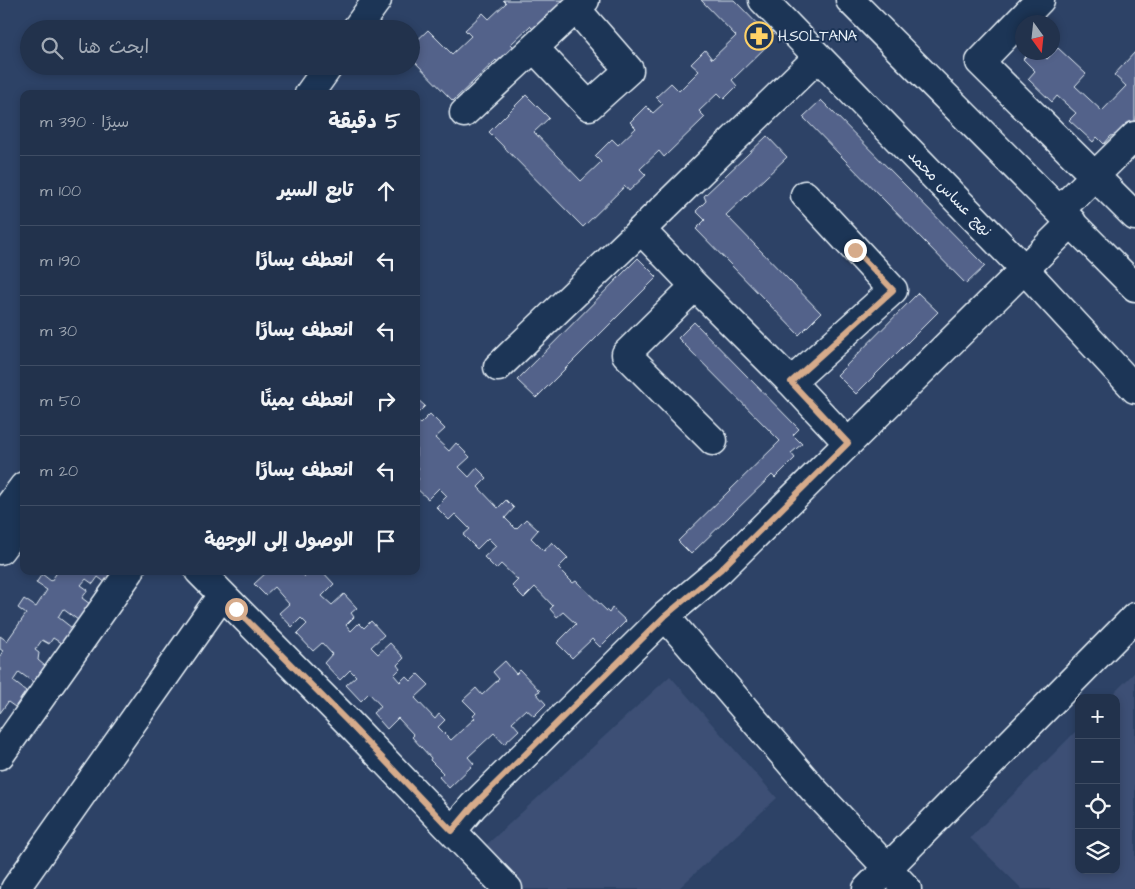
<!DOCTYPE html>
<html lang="ar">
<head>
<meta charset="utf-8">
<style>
	:root { --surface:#22324c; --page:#2a3a53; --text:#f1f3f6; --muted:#a2aab5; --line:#3f4d64 }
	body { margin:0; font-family:"Architects Daughter","Playpen Sans Arabic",sans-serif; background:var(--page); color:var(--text); direction:rtl }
	.controls { position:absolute; right:15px; bottom:15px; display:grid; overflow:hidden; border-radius:10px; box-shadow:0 2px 8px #0003 }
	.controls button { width:45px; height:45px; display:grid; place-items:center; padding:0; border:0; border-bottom:1px solid var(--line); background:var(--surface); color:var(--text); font:25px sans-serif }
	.compass { position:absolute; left:1015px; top:15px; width:45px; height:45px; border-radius:50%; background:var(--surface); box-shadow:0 2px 8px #0003; rotate:165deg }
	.stop { position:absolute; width:15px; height:15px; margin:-11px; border:4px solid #d6ab8b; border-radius:50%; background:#fff }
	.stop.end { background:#d6ab8b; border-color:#fff; box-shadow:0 1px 5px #0008 }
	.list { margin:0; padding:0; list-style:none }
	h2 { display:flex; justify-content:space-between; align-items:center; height:65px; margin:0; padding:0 20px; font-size:21px }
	h2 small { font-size:16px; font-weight:400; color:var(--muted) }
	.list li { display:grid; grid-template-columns:32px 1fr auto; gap:15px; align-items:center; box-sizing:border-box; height:70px; padding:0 20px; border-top:1px solid var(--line) }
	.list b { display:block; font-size:19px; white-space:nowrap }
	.list em { font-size:16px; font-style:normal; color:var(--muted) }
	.icon { flex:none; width:28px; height:28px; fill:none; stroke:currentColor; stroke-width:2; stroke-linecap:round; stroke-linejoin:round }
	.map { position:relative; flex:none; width:1135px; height:889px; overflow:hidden; direction:ltr }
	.search { position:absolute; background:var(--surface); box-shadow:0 2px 8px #0003; left:20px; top:20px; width:400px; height:55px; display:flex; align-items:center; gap:12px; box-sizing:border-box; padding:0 18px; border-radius:28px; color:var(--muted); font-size:19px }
	.panel { position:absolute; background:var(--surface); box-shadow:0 2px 8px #0003; left:20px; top:90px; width:400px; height:485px; border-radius:10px; direction:rtl }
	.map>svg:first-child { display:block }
	.built { fill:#3c4f74 }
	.building { fill:#53628a; stroke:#e8f1f8 }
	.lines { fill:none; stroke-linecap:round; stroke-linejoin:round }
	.minor-casing { stroke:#e8f1f8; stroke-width:31 }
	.major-casing { stroke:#e8f1f8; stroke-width:31 }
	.minor { stroke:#1d3557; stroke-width:28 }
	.major { stroke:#1d3557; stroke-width:28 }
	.route { stroke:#d6ab8b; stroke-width:6 }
	.labels { text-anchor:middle; stroke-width:4; stroke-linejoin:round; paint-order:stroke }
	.poi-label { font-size:15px; fill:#e8f1f8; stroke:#1d3557; text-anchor:start }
	.street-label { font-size:15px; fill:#e8f1f8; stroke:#1d3557 }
</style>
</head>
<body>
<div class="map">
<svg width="1135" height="889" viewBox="0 0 1135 889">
	<rect width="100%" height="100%" fill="#2d4266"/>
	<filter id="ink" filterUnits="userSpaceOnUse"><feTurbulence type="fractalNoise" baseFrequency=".02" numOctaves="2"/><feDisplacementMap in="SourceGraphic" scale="10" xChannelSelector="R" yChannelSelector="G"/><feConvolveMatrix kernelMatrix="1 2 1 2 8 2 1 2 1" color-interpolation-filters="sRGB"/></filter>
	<g filter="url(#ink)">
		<path class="built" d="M1135,672v217h-113l-52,-51 109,-110v142h37v-172h-7z
			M670,676l107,122 -99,91h-159l-37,-40z"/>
		<path class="building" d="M503,0h64l-32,31 -5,-5 -19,18 5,5 -16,16 -4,-5 -43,41 -42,-43v-12l17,-16 24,24 19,-18 -6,-6 18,-17 6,6 17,-16z
			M701,0h33l39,40 -41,40 5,6 -13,13 -6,-6 -19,18 6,6 -41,40 -5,-6 -19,18 6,6 -17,16 -4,-5 -42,41 -94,-95 37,-37 23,23 -15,14 47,49 20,-19 -6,-6 17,-17 6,6 18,-17 -6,-6 16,-16 7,7 10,-9 -7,-7 15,-14 8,8 20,-20 -8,-7 14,-14 7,9 24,-23z
			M1058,48l28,26 -11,12 27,25 24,-25 -12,-11 21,-23v70l-9,10 -15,4 -7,8 -7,-7 -4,5 -24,-22 7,-7 -19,-17 -5,6 -24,-23 7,-8 -12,-12 7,-7h10l7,7z
			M821,100l164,166 -19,18 -163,-167z
			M767,136l20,21 -61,58 95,98 -22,22 -103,-106 9,-9 -9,-9 10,-10 -2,-5z
			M638,258l19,19 -121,121 -19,-18z
			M918,293l20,19 -82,82 -19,-19z
			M694,322l105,107 -6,6 9,9 -11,9 4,5 -20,20 -3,-3 -81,79 -13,-13 102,-100 -102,-103z
			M416,398l9,8 -9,9z
			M430,414l15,15 -10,9 14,13 7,-8 14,14 -11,10 10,10 8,-9 10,10 -9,9 20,21 8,-8 8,8 -9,10 11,11 10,-10 12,11 -7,8 13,13 8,-9 16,16 -10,10 15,15 3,-2 33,32 3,-5 14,13 -26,26 -8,-8 -20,19 -15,-15 19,-19 -13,-12 -6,5 -7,-8 3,-3 -18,-19 -11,11 -12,-12 6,-6 -17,-16 -5,5 -12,-12 12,-11 -8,-8 -11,11 -14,-14 7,-6 -15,-15 -6,6 -13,-13 11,-11 -8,-8 -11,11 -12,-11v-7l3,-2 -3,-3v-5l3,-3 -3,-2v-46l4,4z
			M58,571h57l-9,12 -8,-6 -5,7 -7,-5 -5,6 7,5 -6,8 8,6 -12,16 -15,-11 -5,8 14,11 -11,15 -8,-5 -4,6 -7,-4 -7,10 4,3 -1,7 7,6 -12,16 -14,-10 -6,9 13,10 -11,16 -7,-5 -8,11v-57l3,-5 -3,-2v-13l7,5 19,-27 -8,-6 6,-9 12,8 11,-17 -11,-7 6,-9 9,7z
			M265,571h36l4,6 6,-5 4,4 5,-5h2l12,13 -12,12 10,9 12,-11 13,14 -6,5 3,4 -8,8 5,6 8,-8 5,5 7,-7 13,14 -13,12 7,7 12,-11 14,15 -7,7 3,4 -6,6 6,7 6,-6 5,5 7,-7 11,11 -14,13 20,21 4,-5 6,6 -7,7 13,13 24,-22 -2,-2 3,-3 -13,-13 13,-12 6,7 17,-16 -6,-7 12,-11 11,13 4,-4 20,21 -4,2 10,11 -12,12 -8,-7 -14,13 7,8 -15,14 -10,-11 -26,24 6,7 -25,24 -10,-11 4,-4 -13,-13 1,-2 -19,-21 2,-2 -16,-17 -11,11 -14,-16 8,-7 -12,-13 -8,8 -15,-16 10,-9 -6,-6 -10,10 -16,-17 8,-9 -10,-11 -9,8 -16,-17 10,-10 -6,-6 -9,9 -13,-14 10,-9 -15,-17 -9,8 -11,-11 13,-12z"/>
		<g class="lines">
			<g class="minor-casing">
				<path id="minor" d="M763,0l261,269 111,120
					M850,0l285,287
					M1040,0l-60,62 155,154
					M534,48l55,58 40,-36 -53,-61
					M464,113l121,-113
					M1060,210l75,-74
					M641,230l54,56 96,96 57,61
					M695,286l-69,68 87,87
					M498,367l143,-137 177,-173
					M791,382l102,-92 -88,-95
					M0,550l24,-32
					M199,571l149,151 104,109
					M665,616l148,173 94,100
					M0,755l130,-184
					M15,889l207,-294
					M508,889l-56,-58 21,-25 192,-190 55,-46 352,-348
					M867,889l268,-272"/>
			</g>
			<g class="major-casing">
				<path id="major" d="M356,29l21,-29
					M309,94l20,-28
					M0,518l24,-32"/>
			</g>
			<use href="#minor" class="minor"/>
			<use href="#major" class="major"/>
		</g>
	</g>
	<g class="lines" filter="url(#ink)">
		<path class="route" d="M236,609l112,113 104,109 21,-25 192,-190 55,-46 128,-127 -57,-61 102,-92 -38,-40"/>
	</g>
	<defs>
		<g id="pharmacy-ring" transform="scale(1.4375)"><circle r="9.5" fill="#1d3557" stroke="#ffd166" stroke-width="1.5"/><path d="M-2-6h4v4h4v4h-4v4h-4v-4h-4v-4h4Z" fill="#ffd166"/></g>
	</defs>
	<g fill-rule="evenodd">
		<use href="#pharmacy-ring" x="759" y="36"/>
	</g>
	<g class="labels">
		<g class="poi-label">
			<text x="778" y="41">H.SOLTANA</text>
		</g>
		<g class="street-label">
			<text transform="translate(950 193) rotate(46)" y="5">نهج عساس محمد</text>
		</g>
	</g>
</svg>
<div class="controls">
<button>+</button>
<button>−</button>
<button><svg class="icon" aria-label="locate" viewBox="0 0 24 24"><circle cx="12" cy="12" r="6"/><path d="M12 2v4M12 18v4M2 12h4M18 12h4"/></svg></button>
<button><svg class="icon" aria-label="layers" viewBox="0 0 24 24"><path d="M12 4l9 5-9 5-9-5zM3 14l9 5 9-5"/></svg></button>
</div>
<svg class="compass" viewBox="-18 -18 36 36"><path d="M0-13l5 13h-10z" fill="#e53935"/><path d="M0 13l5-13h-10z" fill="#a2aab5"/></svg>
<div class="stop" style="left:236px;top:609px"></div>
<div class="stop end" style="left:855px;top:250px"></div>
<div class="search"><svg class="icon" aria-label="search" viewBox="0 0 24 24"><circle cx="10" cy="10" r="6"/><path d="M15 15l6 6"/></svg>ابحث هنا</div>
<section class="panel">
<h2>5 دقيقة<small>سيرًا · 390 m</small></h2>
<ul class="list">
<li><svg class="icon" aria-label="ahead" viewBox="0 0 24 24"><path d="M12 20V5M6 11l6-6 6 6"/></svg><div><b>تابع السير</b></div><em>100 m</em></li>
<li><svg class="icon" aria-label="left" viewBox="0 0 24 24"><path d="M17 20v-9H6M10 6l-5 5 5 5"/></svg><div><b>انعطف يسارًا</b></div><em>190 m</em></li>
<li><svg class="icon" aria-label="left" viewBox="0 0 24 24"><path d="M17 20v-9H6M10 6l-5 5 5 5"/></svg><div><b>انعطف يسارًا</b></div><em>30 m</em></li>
<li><svg class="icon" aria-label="right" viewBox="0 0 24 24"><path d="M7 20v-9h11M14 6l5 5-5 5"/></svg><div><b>انعطف يمينًا</b></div><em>50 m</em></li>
<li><svg class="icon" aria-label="left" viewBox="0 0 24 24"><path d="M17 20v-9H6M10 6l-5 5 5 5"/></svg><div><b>انعطف يسارًا</b></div><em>20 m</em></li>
<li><svg class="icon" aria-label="arrive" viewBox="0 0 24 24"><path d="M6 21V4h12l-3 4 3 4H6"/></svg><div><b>الوصول إلى الوجهة</b></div></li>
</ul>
</section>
</div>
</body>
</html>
